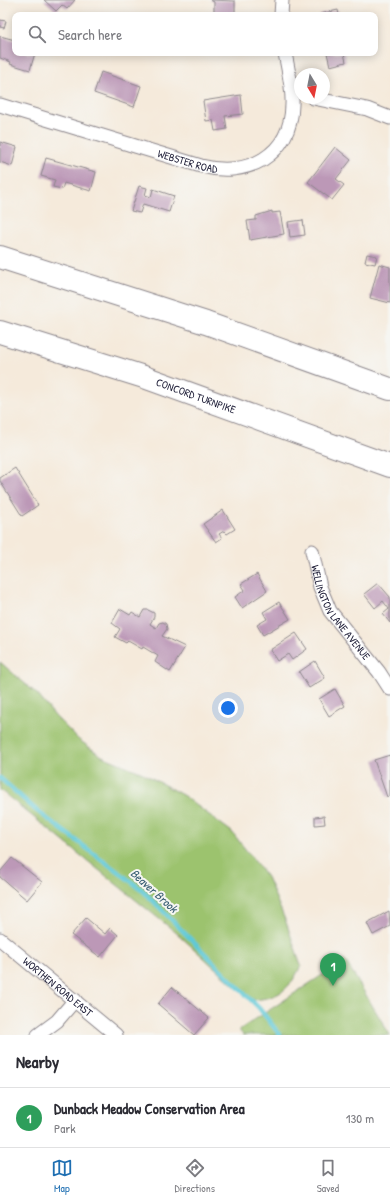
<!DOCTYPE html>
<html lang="en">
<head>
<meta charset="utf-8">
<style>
	:root { --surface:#fff; --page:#f7f7f7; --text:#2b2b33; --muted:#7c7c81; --line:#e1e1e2; --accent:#1f6fb2 }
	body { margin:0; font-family:"Patrick Hand",sans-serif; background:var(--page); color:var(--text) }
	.compass { position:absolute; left:294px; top:68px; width:36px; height:36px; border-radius:50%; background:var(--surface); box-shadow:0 2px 10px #0003; rotate:170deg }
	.you { position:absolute; left:228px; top:708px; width:14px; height:14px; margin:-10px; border:3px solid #fff; border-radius:50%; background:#1a73e8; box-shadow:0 0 0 6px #1a73e833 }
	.badge { display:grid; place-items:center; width:26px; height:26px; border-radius:50%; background:var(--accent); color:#fff; font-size:13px; font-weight:700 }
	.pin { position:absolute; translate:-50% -33px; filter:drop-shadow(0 1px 2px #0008) }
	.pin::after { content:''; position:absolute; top:21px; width:14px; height:12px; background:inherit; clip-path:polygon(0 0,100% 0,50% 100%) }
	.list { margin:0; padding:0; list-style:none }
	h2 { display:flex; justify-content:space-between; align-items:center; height:52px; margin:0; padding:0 16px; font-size:17px }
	h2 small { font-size:13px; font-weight:400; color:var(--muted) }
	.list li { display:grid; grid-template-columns:26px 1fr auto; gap:12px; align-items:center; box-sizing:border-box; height:60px; padding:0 16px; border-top:1px solid var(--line) }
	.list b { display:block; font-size:15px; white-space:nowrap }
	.list p { margin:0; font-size:13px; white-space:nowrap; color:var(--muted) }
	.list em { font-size:13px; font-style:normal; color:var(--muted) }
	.icon { flex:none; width:22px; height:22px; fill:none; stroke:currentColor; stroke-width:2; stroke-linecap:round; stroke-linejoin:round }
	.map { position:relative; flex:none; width:390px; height:1035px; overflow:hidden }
	.search { position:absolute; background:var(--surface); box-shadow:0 2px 10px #0003; left:12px; right:12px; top:12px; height:44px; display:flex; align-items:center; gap:10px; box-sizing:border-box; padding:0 14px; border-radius:8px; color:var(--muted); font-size:15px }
	.sheet { height:112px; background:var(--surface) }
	nav { display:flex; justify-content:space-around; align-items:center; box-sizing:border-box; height:56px; border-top:1px solid var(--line); background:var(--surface); font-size:11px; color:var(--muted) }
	nav a { display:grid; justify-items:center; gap:2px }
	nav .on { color:var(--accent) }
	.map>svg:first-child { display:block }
	.green { fill:#9cc36e; stroke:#5f7254 }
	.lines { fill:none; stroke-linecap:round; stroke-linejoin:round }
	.stream { stroke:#5ec9d8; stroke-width:4.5 }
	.building { fill:#bc98b7 }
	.minor-casing { stroke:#8c868b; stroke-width:15 }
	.motorway-casing { stroke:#8c868b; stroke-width:24 }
	.minor { stroke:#fff; stroke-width:13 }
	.motorway { stroke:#fff; stroke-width:22 }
	.labels { text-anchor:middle; stroke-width:4; stroke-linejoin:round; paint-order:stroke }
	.street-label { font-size:11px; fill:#22223b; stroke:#f6f6f2 }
	.water-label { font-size:12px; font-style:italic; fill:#375c72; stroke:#f6f6f2 }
</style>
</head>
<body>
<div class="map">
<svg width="390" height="1035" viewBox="0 0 390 1035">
	<rect width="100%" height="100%" fill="#f6f6f2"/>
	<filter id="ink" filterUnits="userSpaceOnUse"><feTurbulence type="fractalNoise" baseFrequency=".025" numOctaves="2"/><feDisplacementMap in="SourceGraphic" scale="8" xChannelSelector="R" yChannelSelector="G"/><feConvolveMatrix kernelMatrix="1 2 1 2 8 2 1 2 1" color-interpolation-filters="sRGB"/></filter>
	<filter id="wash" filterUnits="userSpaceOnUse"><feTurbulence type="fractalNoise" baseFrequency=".012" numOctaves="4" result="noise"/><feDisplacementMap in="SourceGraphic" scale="16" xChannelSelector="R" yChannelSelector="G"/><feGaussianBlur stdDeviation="0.9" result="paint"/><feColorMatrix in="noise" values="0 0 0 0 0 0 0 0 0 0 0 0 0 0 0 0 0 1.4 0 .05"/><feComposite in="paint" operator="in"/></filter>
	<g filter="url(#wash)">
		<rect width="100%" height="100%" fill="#f5eadb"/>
		<path class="green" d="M0,662l37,32 18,22 24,24 23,16 41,17 41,23 48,36 35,45 19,45 15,43c-11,25 -23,34 -51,35l-71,-65 -179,-145z
			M345,960l45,75h-147l-4,-5z"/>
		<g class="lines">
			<path class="stream" d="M0,778l37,33 104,78 118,119 21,27"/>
		</g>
		<g id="blocks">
			<path class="building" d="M44,0h31l-8,9 -5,-4 -6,6z
				M210,0l25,1v14h-21v-13z
				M338,10l1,5h-19v-1z
				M0,20l6,1 -2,7 -4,-1z
				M0,36l15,4v13h20l-5,17 -20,-6 1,-2 -11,-4z
				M327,53h17l2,9 -16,4z
				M101,72l40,14 -7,21 -40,-14z
				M241,95l2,19 -18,2 2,13 -12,2 -2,-11 -7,1 -3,-20z
				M0,142l17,5 -5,19 -12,-4z
				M335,147l16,13 -15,19 8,6 -12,15 -24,-18z
				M46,158l50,14 -5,19 -27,-8 -2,6 -9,-2 2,-7 -14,-4z
				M139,186l8,2 -2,7 6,2 2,-8 21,7 -5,16 -26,-8 -3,9 -9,-2z
				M272,211v2l8,-1 4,22 -34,6 -3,-19 9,-1v-4z
				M303,220l2,15 -15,2 -2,-15z
				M367,254l10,2 -2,8 -10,-2z
				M379,264l11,3v36l-20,-5z
				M15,468l23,37 -16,11 -22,-35v-3z
				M223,510l12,19 -8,5 -3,-3 -5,3 3,4 -6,4 -13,-18z
				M257,574l10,17 -25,17 -7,-11 10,-7 -4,-6z
				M378,583l12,14v26l-7,-9 6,-5 -6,-8 -8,7 -11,-14z
				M279,602l11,17 -27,16 -6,-10 10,-6 -4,-7z
				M120,609l10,6 2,-3 8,5 4,-7h4l6,3v4l-4,7 6,4 3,-5 4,-1 3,2 1,5 -5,7 23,11 -15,25 -15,-10 3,-6 -15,-9 -1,2 -14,-8 -2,2 -11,-6 5,-8 -8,-6z
				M296,633l11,16 -15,11 -4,-6 -11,7 -7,-11z
				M315,661l10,17 -16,10 -10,-16z
				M335,689l10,17 -16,10 -10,-17z
				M390,755v41l-3,1 -13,-37z
				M324,816l1,8 -10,1v-8z
				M12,858l30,24 -15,18 -27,-23v-5z
				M389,911l1,15 -17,9 -6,-12z
				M86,918l19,16 5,-6 8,7 -18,22 -29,-22z
				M172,987l37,31 -15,17 -36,-31z"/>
		</g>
	</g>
	<g filter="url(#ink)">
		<use href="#blocks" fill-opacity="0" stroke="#8c868b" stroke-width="1"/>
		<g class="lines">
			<g class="minor-casing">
				<g id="minor">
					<path d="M281,15l1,-15"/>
					<path d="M313,98l54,11 23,9"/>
					<path id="s1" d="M0,105l201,61c46,12 90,-10 91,-61 1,-17 -4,-35 -7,-52"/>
					<path id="s2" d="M312,551l8,36 10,24 49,61 11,17"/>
					<path id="s3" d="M0,939l116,96"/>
					<path d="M38,1035l19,-14 18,-21"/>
				</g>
			</g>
			<g class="motorway-casing">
				<g id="motorway">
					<path d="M0,257l206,66 184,66"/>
					<path id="s4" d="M0,332l144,45 246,89"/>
				</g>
			</g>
			<use href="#minor" class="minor"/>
			<use href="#motorway" class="motorway"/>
		</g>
	</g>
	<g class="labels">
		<g class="street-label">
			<text dy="4" stroke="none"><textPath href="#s1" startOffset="196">WEBSTER ROAD</textPath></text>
			<text dy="4" stroke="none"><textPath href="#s4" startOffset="206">CONCORD TURNPIKE</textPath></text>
			<text dy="4" stroke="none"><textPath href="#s2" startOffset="69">WELLINGTON LANE AVENUE</textPath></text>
			<text dy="4" stroke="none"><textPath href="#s3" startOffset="75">WORTHEN ROAD EAST</textPath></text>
		</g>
		<g class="water-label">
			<text transform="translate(154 891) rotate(42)" y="4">Beaver Brook</text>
		</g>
	</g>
</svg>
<svg class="compass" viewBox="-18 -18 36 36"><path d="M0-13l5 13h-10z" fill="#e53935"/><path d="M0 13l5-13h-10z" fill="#7c7c81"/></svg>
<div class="you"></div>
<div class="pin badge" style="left:333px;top:986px;background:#2e9e5b">1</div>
<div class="search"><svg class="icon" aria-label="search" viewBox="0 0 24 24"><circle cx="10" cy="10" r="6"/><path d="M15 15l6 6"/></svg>Search here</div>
</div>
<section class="sheet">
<h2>Nearby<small></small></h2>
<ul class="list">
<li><span class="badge" style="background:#2e9e5b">1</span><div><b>Dunback Meadow Conservation Area</b><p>Park</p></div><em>130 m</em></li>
</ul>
</section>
<nav>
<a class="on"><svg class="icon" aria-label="map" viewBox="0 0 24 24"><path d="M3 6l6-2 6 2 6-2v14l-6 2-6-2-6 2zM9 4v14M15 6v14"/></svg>Map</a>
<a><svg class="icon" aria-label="directions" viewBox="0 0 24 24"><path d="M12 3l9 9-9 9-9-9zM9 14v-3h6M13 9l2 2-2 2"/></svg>Directions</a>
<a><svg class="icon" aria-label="saved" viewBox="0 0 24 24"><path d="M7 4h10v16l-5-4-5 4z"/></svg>Saved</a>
</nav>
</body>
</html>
